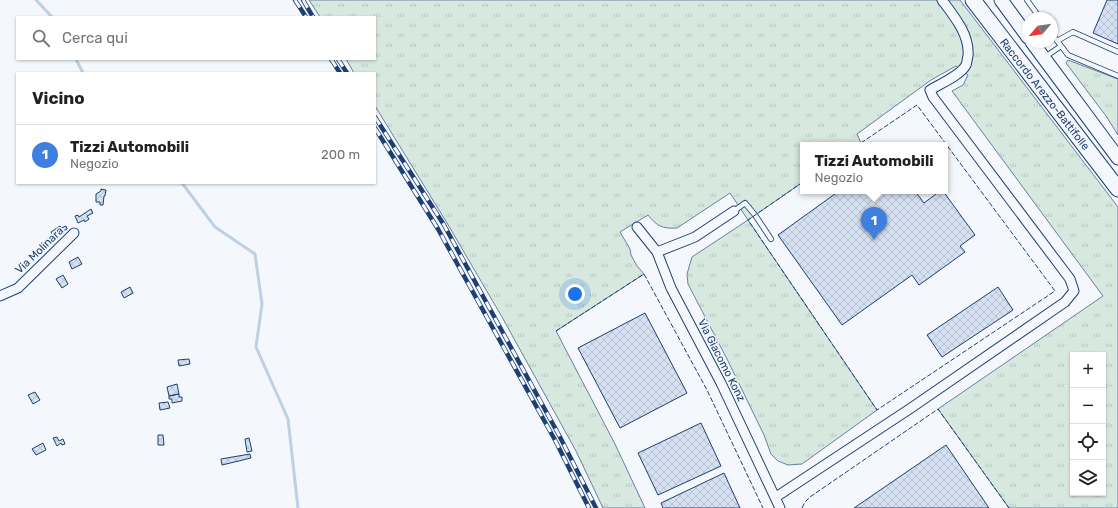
<!DOCTYPE html>
<html lang="it">
<head>
<meta charset="utf-8">
<style>
	:root { --surface:#fff; --page:#f6f6f6; --text:#202124; --muted:#757577; --line:#e0e0e0; --accent:#2563eb }
	body { margin:0; font-family:Rubik,sans-serif; background:var(--page); color:var(--text) }
	.controls { position:absolute; right:12px; bottom:12px; display:grid; overflow:hidden; border-radius:0px; box-shadow:0 1px 3px #0004 }
	.controls button { width:36px; height:36px; display:grid; place-items:center; padding:0; border:0; border-bottom:1px solid var(--line); background:var(--surface); color:var(--text); font:20px sans-serif }
	.compass { position:absolute; left:1022px; top:12px; width:36px; height:36px; border-radius:50%; background:var(--surface); box-shadow:0 1px 3px #0004; rotate:241deg }
	.you { position:absolute; left:575px; top:294px; width:14px; height:14px; margin:-10px; border:3px solid #fff; border-radius:50%; background:#1a73e8; box-shadow:0 0 0 6px #1a73e833 }
	.badge { display:grid; place-items:center; width:26px; height:26px; border-radius:50%; background:var(--accent); color:#fff; font-size:13px; font-weight:700 }
	.pin { position:absolute; translate:-50% -33px; filter:drop-shadow(0 1px 2px #0008) }
	.pin::after { content:''; position:absolute; top:21px; width:14px; height:12px; background:inherit; clip-path:polygon(0 0,100% 0,50% 100%) }
	.popup { position:absolute; left:800px; top:142px; width:148px; height:52px; box-sizing:border-box; display:grid; place-content:center; border-radius:0px; background:var(--surface); filter:drop-shadow(0 1px 3px #0005); font-size:13px; white-space:nowrap; color:var(--muted) }
	.popup b { font-size:15px; color:var(--text) }
	.popup::after { content:''; position:absolute; left:50%; top:100%; margin-left:-8px; border:8px solid transparent; border-top-color:var(--surface) }
	.list { margin:0; padding:0; list-style:none }
	h2 { display:flex; justify-content:space-between; align-items:center; height:52px; margin:0; padding:0 16px; font-size:17px }
	h2 small { font-size:13px; font-weight:400; color:var(--muted) }
	.list li { display:grid; grid-template-columns:26px 1fr auto; gap:12px; align-items:center; box-sizing:border-box; height:60px; padding:0 16px; border-top:1px solid var(--line) }
	.list b { display:block; font-size:15px; white-space:nowrap }
	.list p { margin:0; font-size:13px; white-space:nowrap; color:var(--muted) }
	.list em { font-size:13px; font-style:normal; color:var(--muted) }
	.icon { flex:none; width:22px; height:22px; fill:none; stroke:currentColor; stroke-width:2; stroke-linecap:round; stroke-linejoin:round }
	.map { position:relative; flex:none; width:1118px; height:508px; overflow:hidden }
	.search { position:absolute; background:var(--surface); box-shadow:0 1px 3px #0004; left:16px; top:16px; width:360px; height:44px; display:flex; align-items:center; gap:10px; box-sizing:border-box; padding:0 14px; border-radius:0px; color:var(--muted); font-size:15px }
	.panel { position:absolute; background:var(--surface); box-shadow:0 1px 3px #0004; left:16px; top:72px; width:360px; height:112px; border-radius:0px }
	.map>svg:first-child { display:block }
	.grass { fill:url(#grass-tufts); stroke:#687fa3; fill-rule:evenodd }
	.lines { fill:none; stroke-linecap:round; stroke-linejoin:round }
	.stream { stroke:#bed0e5; stroke-width:3 }
	.building { fill:url(#building-cross-hatch); stroke:#1d3f73 }
	.lane-casing { stroke:#1d3f73; stroke-width:6 }
	.street-casing { stroke:#1d3f73; stroke-width:11 }
	.secondary-casing { stroke:#1d3f73; stroke-width:15 }
	.primary-casing { stroke:#1d3f73; stroke-width:17 }
	.lane { stroke:#f4f7fb; stroke-width:4.5 }
	.street { stroke:#f4f7fb; stroke-width:9 }
	.secondary { stroke:#f4f7fb; stroke-width:13 }
	.primary { stroke:#f4f7fb; stroke-width:15 }
	.rail-casing { stroke:#1d3f73; stroke-width:4.5 }
	.rail { stroke:#f4f7fb; stroke-width:3; stroke-dasharray:9; stroke-linecap:butt }
	.fence { stroke:#1d3f73; stroke-width:1; stroke-dasharray:5 2; stroke-linecap:butt }
	.labels { text-anchor:middle; stroke-width:3; stroke-linejoin:round; paint-order:stroke }
	.street-label { font-size:11px; fill:#1d3f73; stroke:#f4f7fb }
</style>
</head>
<body>
<div class="map">
<svg width="1118" height="508" viewBox="0 0 1118 508">
	<defs>
		<pattern id="grass-tufts" width="24" height="20" patternUnits="userSpaceOnUse"><rect width="24" height="20" fill="#d7e8df"/><path d="M3 7l-1-3M5 7V3M7 7l1-3M15 17l-1-3M17 17v-4M19 17l1-3" fill="none" stroke="#b8c8c3"/></pattern>
		<pattern id="building-cross-hatch" width="8" height="8" patternUnits="userSpaceOnUse"><rect width="8" height="8" fill="#d5e0f0"/><path d="M0 0l8 8M0 8l8-8" fill="none" stroke="#b6c1d1"/></pattern>
	</defs>
	<rect width="100%" height="100%" fill="#f4f7fb"/>
	<path class="grass" d="M309,0h651l158,207v301h-109l-71,-99 165,-113 -151,-205 11,-6 5,-10 -12,-9 -25,14 -74,54 4,9 -3,2h-55v37l-55,38 129,190 -75,54 -14,1 -10,-4 -7,-7 -7,-19 -36,-74 -40,-77 -1,-10 5,-17 56,-37 -18,-27 -53,35c-15,1 -20,-2 -29,-13l-28,17 10,17 1,6 6,11 7,8 -88,57 59,113 30,64h-42l-27,-57 -74,-134 -55,-94 -72,-117v-33h-21l-8,-14h29v-42h-55zM1073,355h30v138h-30z
		M1068,60l50,19v56l-12,-19 -40,-53z"/>
	<g class="lines">
		<path class="stream" d="M36,0l16,17
			M76,59l7,14
			M182,183l33,44 40,27 7,50 -6,43 32,72 10,89"/>
	</g>
	<path class="building" d="M1107,0h11v44l-25,-11z
		M101,189l5,1 -1,6h-1l-1,9h-3v-3h-4v-8l5,-3z
		M839,191h76l9,12 16,-12h3l32,44 -15,11 5,6 -46,33 -7,-10 -70,50 -64,-90z
		M91,209l2,4 -6,3 2,3 -4,3 -1,-2 -6,3 -3,-7 3,-1 1,2z
		M60,226l1,2 5,-2 1,3 -4,2 1,2 -9,5 -4,-6z
		M78,257l4,7 -10,5 -3,-7z
		M63,275l5,9 -6,4 -6,-9z
		M130,287l3,6 -9,5 -3,-6z
		M998,287l15,23 -71,47 -15,-22z
		M645,313l42,80 -67,35 -42,-80z
		M189,359l1,5 -11,2 -1,-6z
		M177,384l2,10 -10,2 -2,-9z
		M35,392l5,8 -7,4 -5,-9z
		M179,394v3h3v4l-10,2v-4h-3v-3z
		M168,402l2,6 -10,2 -1,-7z
		M701,423l20,43 -63,29 -20,-42z
		M158,435h5l1,10h-6z
		M57,437l2,4 4,-2 2,5 -3,1 -1,-2 -4,3 -4,-8z
		M249,438l3,13 -5,1 -2,-13z
		M43,443l3,7 -10,5 -4,-6z
		M946,445l43,63h-135z
		M250,454l1,4 -29,7 -1,-6z
		M724,473l16,35h-77l-2,-5z"/>
	<g class="lines">
		<g class="lane-casing">
			<path id="lane" d="M1027,0l13,18
				M1052,34l16,21 50,21
				M1057,41l16,-9 45,20
				M1045,57l16,-11
				M734,211l11,-8 10,12 16,24"/>
		</g>
		<g class="street-casing">
			<path id="street" d="M637,227l20,25 14,36 50,95 59,125
				M657,252l38,-15 39,-26
				M0,296l18,-8 56,-55
				M776,497l135,-89 154,-106 9,-11 -4,-12 -137,-182 -3,-7c10,-6 31,-15 36,-25 1,-2 1,-6 2,-9 2,-21 -14,-40 -26,-56"/>
		</g>
		<g class="secondary-casing">
			<path id="secondary" d="M1001,0l27,37
				M1032,42l86,116"/>
		</g>
		<g class="primary-casing">
			<path id="primary" d="M973,0l145,189"/>
		</g>
		<use href="#lane" class="lane"/>
		<use href="#street" class="street"/>
		<use href="#secondary" class="secondary"/>
		<use href="#primary" class="primary"/>
		<g class="rail-casing">
			<path id="rail" d="M295,0l11,17
				M303,0l10,17
				M331,59l9,14
				M338,59l9,14
				M375,117l69,108 116,212 36,71
				M375,128l63,101 117,211 34,68"/>
		</g>
		<use href="#rail" class="rail"/>
		<path class="fence" d="M803,182l-55,38 129,190 178,-119 -138,-186 -59,40
			M556,331l88,-57 63,116 56,118
			M802,508l3,-6 5,-5 128,-88 71,99"/>
	</g>
	<g class="labels">
		<g class="street-label">
			<text transform="translate(1045 94) rotate(52)" y="4">Raccordo Arezzo-Battifolle</text>
			<text transform="translate(39 250) rotate(-44)" y="4">Via Molinara</text>
			<text transform="translate(722 360) rotate(63)" y="4">Via Giacomo Konz</text>
		</g>
	</g>
</svg>
<div class="controls">
<button>+</button>
<button>−</button>
<button><svg class="icon" aria-label="locate" viewBox="0 0 24 24"><circle cx="12" cy="12" r="6"/><path d="M12 2v4M12 18v4M2 12h4M18 12h4"/></svg></button>
<button><svg class="icon" aria-label="layers" viewBox="0 0 24 24"><path d="M12 4l9 5-9 5-9-5zM3 14l9 5 9-5"/></svg></button>
</div>
<svg class="compass" viewBox="-18 -18 36 36"><path d="M0-13l5 13h-10z" fill="#e53935"/><path d="M0 13l5-13h-10z" fill="#757577"/></svg>
<div class="you"></div>
<div class="pin badge" style="left:874px;top:240px;background:#3f7fe0">1</div>
<div class="popup"><b>Tizzi Automobili</b>Negozio</div>
<div class="search"><svg class="icon" aria-label="search" viewBox="0 0 24 24"><circle cx="10" cy="10" r="6"/><path d="M15 15l6 6"/></svg>Cerca qui</div>
<section class="panel">
<h2>Vicino<small></small></h2>
<ul class="list">
<li><span class="badge" style="background:#3f7fe0">1</span><div><b>Tizzi Automobili</b><p>Negozio</p></div><em>200 m</em></li>
</ul>
</section>
</div>
</body>
</html>
